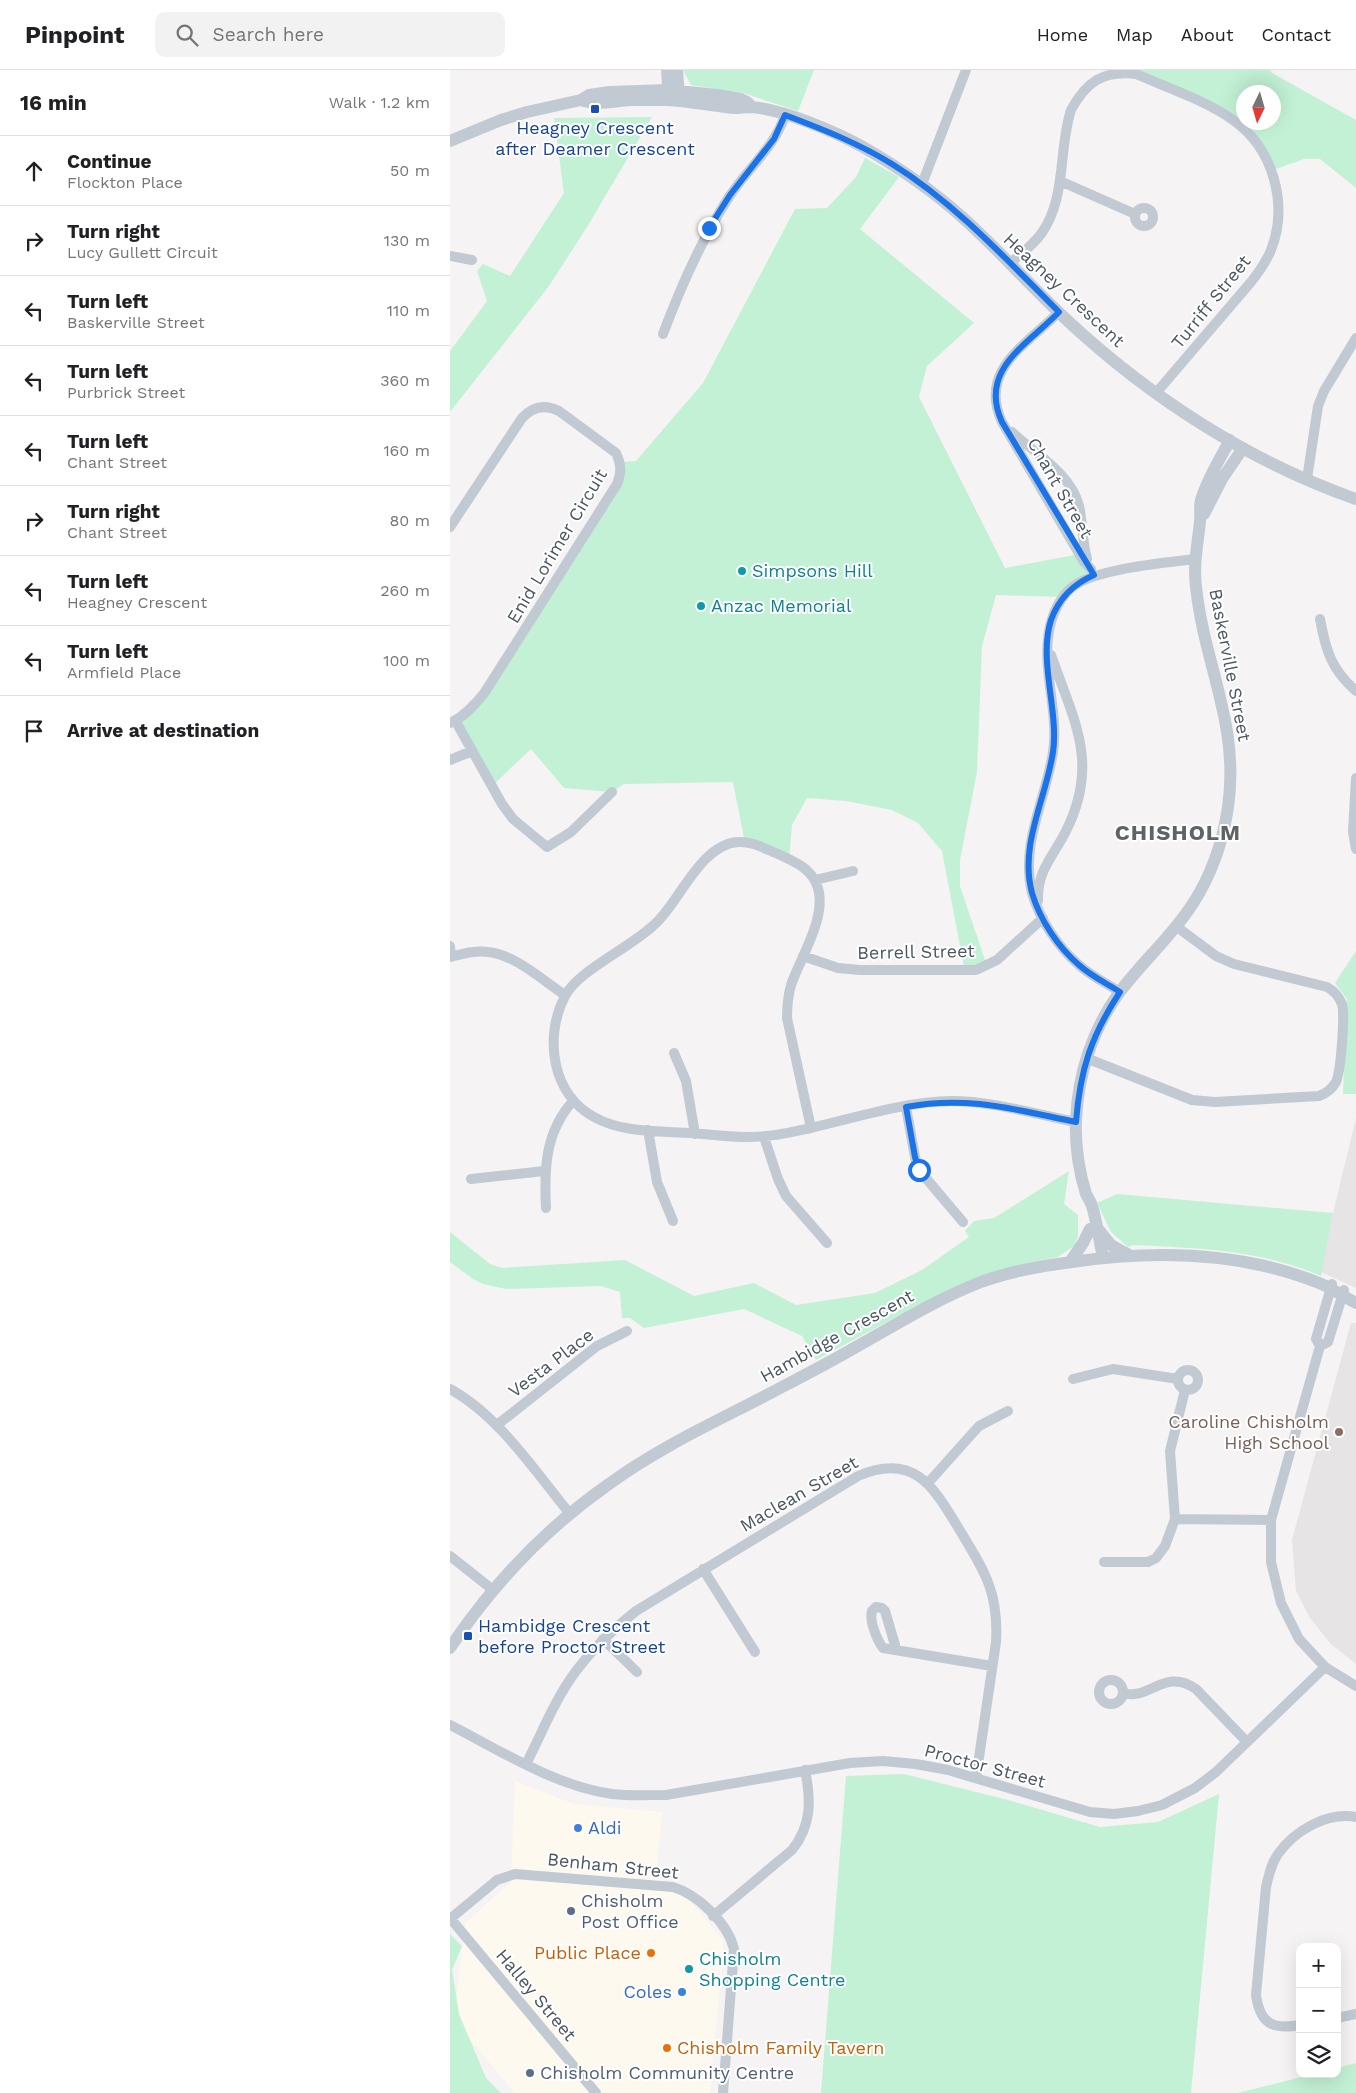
<!DOCTYPE html>
<html lang="en">
<head>
<meta charset="utf-8">
<style>
	:root { --surface:#fff; --page:#f2f2f2; --text:#202124; --muted:#757577; --line:#e0e0e0 }
	body { margin:0; font-family:"Work Sans",sans-serif; background:var(--page); color:var(--text) }
	.controls { position:absolute; right:15px; bottom:15px; display:grid; overflow:hidden; border-radius:10px; box-shadow:0 5px 20px #0002 }
	.controls button { width:45px; height:45px; display:grid; place-items:center; padding:0; border:0; border-bottom:1px solid var(--line); background:var(--surface); color:var(--text); font:25px sans-serif }
	.compass { position:absolute; left:786px; top:15px; width:45px; height:45px; border-radius:50%; background:var(--surface); box-shadow:0 5px 20px #0002; rotate:185deg }
	.stop { position:absolute; width:15px; height:15px; margin:-11px; border:4px solid #1a73e8; border-radius:50%; background:#fff }
	.stop.end { background:#1a73e8; border-color:#fff; box-shadow:0 1px 5px #0008 }
	.list { margin:0; padding:0; list-style:none }
	h2 { display:flex; justify-content:space-between; align-items:center; height:65px; margin:0; padding:0 20px; font-size:21px }
	h2 small { font-size:16px; font-weight:400; color:var(--muted) }
	.list li { display:grid; grid-template-columns:32px 1fr auto; gap:15px; align-items:center; box-sizing:border-box; height:70px; padding:0 20px; border-top:1px solid var(--line) }
	.list b { display:block; font-size:19px; white-space:nowrap }
	.list p { margin:0; font-size:16px; white-space:nowrap; color:var(--muted) }
	.list em { font-size:16px; font-style:normal; color:var(--muted) }
	.icon { flex:none; width:28px; height:28px; fill:none; stroke:currentColor; stroke-width:2; stroke-linecap:round; stroke-linejoin:round }
	.map { position:relative; flex:none; width:906px; height:2023px; overflow:hidden }
	header { display:flex; align-items:center; gap:30px; box-sizing:border-box; height:70px; padding:0 25px; background:var(--surface); border-bottom:1px solid var(--line) }
	header strong { font-size:24px }
	nav { display:flex; gap:28px; margin-inline-start:auto; font-size:18px }
	.search { width:350px; height:45px; background:var(--page); display:flex; align-items:center; gap:12px; box-sizing:border-box; padding:0 18px; border-radius:10px; color:var(--muted); font-size:19px }
	main { display:flex }
	aside { flex:1; background:var(--surface) }
	.map>svg:first-child { display:block }
	.commercial { fill:#fdf9ef }
	.education { fill:#e6e4e5 }
	.green { fill:#c3f1d5; fill-rule:evenodd }
	.lines { fill:none; stroke-linecap:round; stroke-linejoin:round }
	.minor { stroke:#c1cad2; stroke-width:10 }
	.tertiary { stroke:#c1cad2; stroke-width:12 }
	.route { stroke:#1a73e8; stroke-width:6 }
	.transit-dot { fill:#1a4fb4; stroke:#fff; stroke-width:2 }
	.culture-dot { fill:#0f9aa8; stroke:#fff; stroke-width:2 }
	.education-dot { fill:#8d6e63; stroke:#fff; stroke-width:2 }
	.shop-dot { fill:#3f7fe0; stroke:#fff; stroke-width:2 }
	.service-dot { fill:#5c6f8a; stroke:#fff; stroke-width:2 }
	.food-dot { fill:#e8710a; stroke:#fff; stroke-width:2 }
	.labels { text-anchor:middle; stroke-width:4; stroke-linejoin:round; paint-order:stroke }
	.transit-label { font-size:18px; fill:#164399; stroke:#fff }
	.street-label { font-size:18px; fill:#4a5661; stroke:#fff }
	.culture-label { font-size:18px; fill:#0d838f; stroke:#fff; text-anchor:start }
	.education-label { font-size:18px; fill:#785e54; stroke:#fff; text-anchor:end }
	.shop-label { font-size:18px; fill:#366cbe; stroke:#fff; text-anchor:start }
	.service-label { font-size:18px; fill:#4e5e75; stroke:#fff; text-anchor:start }
	.food-label { font-size:18px; fill:#c56008; stroke:#fff; text-anchor:end }
	.district-label { font-size:22px; font-weight:bold; letter-spacing:1px; fill:#5f6368; stroke:#fff }
</style>
</head>
<body>
<header>
<strong>Pinpoint</strong>
<div class="search"><svg class="icon" aria-label="search" viewBox="0 0 24 24"><circle cx="10" cy="10" r="6"/><path d="M15 15l6 6"/></svg>Search here</div>
<nav><a>Home</a><a>Map</a><a>About</a><a>Contact</a></nav>
</header>
<main>
<aside>
<h2>16 min<small>Walk · 1.2 km</small></h2>
<ul class="list">
<li><svg class="icon" aria-label="ahead" viewBox="0 0 24 24"><path d="M12 20V5M6 11l6-6 6 6"/></svg><div><b>Continue</b><p>Flockton Place</p></div><em>50 m</em></li>
<li><svg class="icon" aria-label="right" viewBox="0 0 24 24"><path d="M7 20v-9h11M14 6l5 5-5 5"/></svg><div><b>Turn right</b><p>Lucy Gullett Circuit</p></div><em>130 m</em></li>
<li><svg class="icon" aria-label="left" viewBox="0 0 24 24"><path d="M17 20v-9H6M10 6l-5 5 5 5"/></svg><div><b>Turn left</b><p>Baskerville Street</p></div><em>110 m</em></li>
<li><svg class="icon" aria-label="left" viewBox="0 0 24 24"><path d="M17 20v-9H6M10 6l-5 5 5 5"/></svg><div><b>Turn left</b><p>Purbrick Street</p></div><em>360 m</em></li>
<li><svg class="icon" aria-label="left" viewBox="0 0 24 24"><path d="M17 20v-9H6M10 6l-5 5 5 5"/></svg><div><b>Turn left</b><p>Chant Street</p></div><em>160 m</em></li>
<li><svg class="icon" aria-label="right" viewBox="0 0 24 24"><path d="M7 20v-9h11M14 6l5 5-5 5"/></svg><div><b>Turn right</b><p>Chant Street</p></div><em>80 m</em></li>
<li><svg class="icon" aria-label="left" viewBox="0 0 24 24"><path d="M17 20v-9H6M10 6l-5 5 5 5"/></svg><div><b>Turn left</b><p>Heagney Crescent</p></div><em>260 m</em></li>
<li><svg class="icon" aria-label="left" viewBox="0 0 24 24"><path d="M17 20v-9H6M10 6l-5 5 5 5"/></svg><div><b>Turn left</b><p>Armfield Place</p></div><em>100 m</em></li>
<li><svg class="icon" aria-label="arrive" viewBox="0 0 24 24"><path d="M6 21V4h12l-3 4 3 4H6"/></svg><div><b>Arrive at destination</b></div></li>
</ul>
</aside>
<div class="map">
<svg width="906" height="2023" viewBox="0 0 906 2023">
	<rect width="100%" height="100%" fill="#f5f3f3"/>
	<path class="commercial" d="M65,1711l59,23 88,8 -6,65 33,23 35,41 -14,152h-196l-60,-74 11,-96 46,-41z"/>
	<path class="education" d="M906,1048v170l-37,-17z
		M901,1253h5v341l-25,-20 -21,-26 -14,-27 -4,-51z"/>
	<path class="green" d="M233,0h131l-16,41 -55,-18 -52,-8z
		M680,0h140l2,3 84,47v68l-36,-29h-16l-28,10c-30,-65 -85,-75 -146,-99zM794,22h30v30h-30z
		M202,47l-65,110 -38,59 -99,126v-61l37,-50 -10,-30 6,-7 27,12 54,-83 -10,-75z
		M415,88l34,19 -39,52 114,94 -47,43 -8,31 86,171 75,-14 14,21 -31,22 -67,-2 -14,51 -5,126 -17,88v26l27,80 -22,6 -23,-121 -24,-28 -26,-13 -46,-9 -39,-3 -15,27 -3,34 -44,-16 -12,-61 -109,2 -12,8 -48,-4 -33,-39 -39,37 -37,-66 19,-14 143,-222 3,-22 16,-1 67,-78 92,-174 32,-1 29,-31z
		M906,881v143h-13l4,-95 -12,-16z
		M619,1101l-5,33 14,11v21l-4,10 -16,11 -37,8 -123,51 -82,44 -14,-24 -58,-27 -100,19 -14,-10h-8l-2,-26 -19,-6 -95,3 -23,-5 -10,-5 -23,-17v-30l40,32 12,4 123,-8 69,36 60,-13 42,22 79,-12 47,-23 47,-33 -4,-6 9,-10 20,-3z
		M667,1124l216,19 -12,63c-58,-26 -125,-28 -187,-31l-6,2 -17,-15 -14,-29z
		M454,1704l104,26 92,27 58,-5 61,-28 -28,299h-370l25,-317z
		M0,1864l12,12 -10,24 7,44 27,64 15,15h-51z
		M906,1993v30h-118l75,-19h24v-6z"/>
	<g class="lines">
		<path class="minor" d="M610,111l75,33
			M472,114l44,-114
			M685 147a9 9 0 1 1 18 0a9 9 0 1 1-18 0Z
			M0,186l22,4
			M560,193c11,-9 23,-18 31,-29 26,-36 17,-84 30,-124 15,-28 32,-40 65,-36 30,13 71,27 97,46 40,28 56,84 38,130 -5,12 -12,22 -20,32l-95,111
			M609,242c-33,33 -81,58 -57,110l82,140 7,7
			M213,264c18,-48 38,-94 66,-137 18,-28 46,-50 56,-82
			M562,362c23,22 59,41 67,74 4,17 3,35 8,53
			M857,409l11,-73 6,-15 32,-53
			M0,457l72,-109c11,-12 23,-14 37,-7l57,42c5,11 6,19 1,31l-132,208c-10,13 -20,24 -35,31
			M870,549c6,32 11,50 36,72
			M5,650l47,84 11,15 34,28 24,-15 41,-40
			M0,690l22,-9
			M906,708l-3,54 3,17
			M365,810l38,-9
			M588,831c-1,-31 15,-44 28,-70 34,-68 8,-110 -15,-176
			M0,876l1,11
			M353,886l35,12 22,2h116l21,-10 46,-42
			M0,887c12,-3 25,-7 38,-5 28,3 54,28 77,43
			M670,922c-14,-9 -29,-16 -41,-27 -21,-18 -39,-45 -47,-72 -12,-49 14,-94 21,-141 6,-40 -11,-81 -4,-121 3,-16 10,-32 22,-43 21,-19 94,-25 124,-29
			M224,983l12,28 9,53
			M636,988l106,42 23,2 104,-6c8,-3 13,-7 17,-14 5,-11 9,-67 6,-78 -3,-8 -8,-13 -15,-17l-93,-23 -18,-8 -39,-29
			M456,1037l9,50 4,13 44,52
			M361,1058c-15,3 -30,7 -45,8 -25,3 -50,-1 -75,-3 -31,-2 -69,0 -97,-16 -20,-11 -33,-30 -38,-52 -5,-23 -2,-48 9,-69 14,-27 70,-50 93,-75 23,-23 44,-77 80,-79 14,-1 27,7 40,12 15,7 31,13 38,29 14,30 -15,73 -25,102 -3,11 -4,21 -4,33l24,110c42,-10 98,-27 140,-27 41,0 84,13 125,21
			M198,1060l9,52 16,39
			M314,1067l14,42 8,17 41,47
			M21,1109l73,-8
			M96,1138c-2,-39 -1,-76 27,-107
			M882,1214l-16,55 4,7 -49,174v42l10,41 18,36 26,28 31,19
			M870,1276l8,-4 16,-52
			M728 1310a10 10 0 1 1 20 0a10 10 0 1 1-20 0Z
			M623,1309l40,-10 65,10
			M0,1319c48,26 85,82 120,125
			M47,1355l100,-79 30,-15
			M478,1413l51,-57 29,-15
			M725,1449l96,1
			M0,1486l43,34
			M654,1492h44l8,-4 9,-12 10,-27 -5,-68 15,-61
			M253,1499l52,83
			M153,1569l34,33
			M442,1578l3,-3 -10,-34 -3,-3 -6,-1 -4,4c-3,10 5,29 11,37l109,18
			M649 1622a12 12 0 1 1 24 0a12 12 0 1 1-24 0Z
			M673,1623c26,8 42,-26 73,-4l51,53
			M0,1655c51,26 105,61 162,69 18,2 36,1 54,1l184,-32 33,-2 33,3 32,6 142,42 24,2 24,-3 24,-6 33,-17 21,-16 109,-105
			M76,1694c16,-31 29,-65 50,-93 17,-23 37,-42 60,-60l222,-135c56,-24 75,10 101,53 25,41 40,63 37,113l-20,136
			M263,1846l79,-66c20,-25 19,-50 13,-80
			M0,1848l146,175
			M0,1849l47,-39 18,-6 158,13c24,7 55,36 61,62l-11,144
			M887,1948l19,-4
			M850,1955c-27,5 -40,-1 -44,-30l10,-108c3,-12 5,-23 12,-33 17,-24 49,-42 78,-37"/>
		<path class="tertiary" d="M217,0l2,28
			M227,0l2,27
			M131,30c15,6 34,1 49,0 12,0 25,0 37,0 22,1 45,6 67,8 6,0 12,-1 18,-1 32,3 82,24 111,40 35,20 69,43 99,70 37,33 70,71 107,105 82,76 181,140 287,177
			M0,71l51,-21 26,-8 54,-12 8,-5 21,-3 58,-2 50,5 23,4 6,3 5,5
			M754,444l18,-35 21,-31
			M648,1159l13,16 18,10
			M653,1187c-4,-17 -6,-35 -11,-51 -1,-4 -4,-8 -6,-12 -7,-23 -11,-50 -10,-74 2,-45 16,-90 43,-127 23,-31 52,-56 73,-88 19,-29 31,-64 36,-98 12,-82 -24,-143 -32,-220 -3,-23 2,-44 4,-66 1,-8 -1,-14 1,-21 6,-21 19,-41 29,-60
			M620,1192l13,-19 7,-14
			M0,1578c43,-64 96,-120 159,-164 53,-39 115,-66 173,-97 25,-13 50,-26 74,-40 41,-23 81,-48 125,-65 29,-11 60,-16 91,-20 82,-12 170,-10 247,21 13,5 25,14 37,20"/>
	</g>
	<g class="lines">
		<path class="route" d="M259,158l21,-33 44,-56 11,-24c37,14 73,28 107,49 63,39 115,96 167,148 -32,33 -81,58 -57,110l92,153c-21,9 -35,23 -43,45 -13,41 8,90 2,132 -7,47 -34,93 -21,141 8,27 26,54 47,72 12,11 27,18 41,27 -29,44 -40,78 -44,130 -59,-12 -109,-27 -170,-15l9,50 4,13"/>
	</g>
	<g class="transit-dot">
		<rect x="140" y="34" width="10" height="10" rx="2.5"/>
		<rect x="13" y="1561" width="10" height="10" rx="2.5"/>
	</g>
	<g class="culture-dot">
		<circle cx="292" cy="501" r="5"/>
		<circle cx="251" cy="536" r="5"/>
		<circle cx="239" cy="1899" r="5"/>
	</g>
	<circle class="education-dot" cx="889" cy="1362" r="5"/>
	<g class="shop-dot">
		<circle cx="128" cy="1758" r="5"/>
		<circle cx="232" cy="1922" r="5"/>
	</g>
	<g class="service-dot">
		<circle cx="121" cy="1841" r="5"/>
		<circle cx="80" cy="2003" r="5"/>
	</g>
	<g class="food-dot">
		<circle cx="201" cy="1883" r="5"/>
		<circle cx="217" cy="1978" r="5"/>
	</g>
	<g class="labels">
		<g class="transit-label">
			<text x="145" y="64">Heagney Crescent<tspan x="145" dy="21">after Deamer Crescent</tspan></text>
			<text x="28" y="1562" text-anchor="start">Hambidge Crescent<tspan x="28" dy="21">before Proctor Street</tspan></text>
		</g>
		<g class="street-label">
			<text transform="translate(614 220) rotate(43)" y="6">Heagney Crescent</text>
			<text transform="translate(761 232) rotate(-51)" y="6">Turriff Street</text>
			<text transform="translate(610 418) rotate(60)" y="6">Chant Street</text>
			<text transform="translate(107 476) rotate(-59)" y="6">Enid Lorimer Circuit</text>
			<text transform="translate(780 595) rotate(79)" y="6">Baskerville Street</text>
			<text transform="translate(466 882) rotate(-1)" y="6">Berrell Street</text>
			<text transform="translate(387 1266) rotate(-29)" y="6">Hambidge Crescent</text>
			<text transform="translate(101 1293) rotate(-37)" y="6">Vesta Place</text>
			<text transform="translate(349 1424) rotate(-30)" y="6">Maclean Street</text>
			<text transform="translate(535 1696) rotate(15)" y="6">Proctor Street</text>
			<text transform="translate(163 1796) rotate(6)" y="6">Benham Street</text>
			<text transform="translate(86 1925) rotate(50)" y="6">Halley Street</text>
		</g>
		<g class="culture-label">
			<text x="302" y="507">Simpsons Hill</text>
			<text x="261" y="542">Anzac Memorial</text>
			<text x="249" y="1895">Chisholm<tspan x="249" dy="21">Shopping Centre</tspan></text>
		</g>
		<g class="education-label">
			<text x="879" y="1358">Caroline Chisholm<tspan x="879" dy="21">High School</tspan></text>
		</g>
		<g class="shop-label">
			<text x="138" y="1764">Aldi</text>
			<text x="222" y="1928" text-anchor="end">Coles</text>
		</g>
		<g class="service-label">
			<text x="131" y="1837">Chisholm<tspan x="131" dy="21">Post Office</tspan></text>
			<text x="90" y="2009">Chisholm Community Centre</text>
		</g>
		<g class="food-label">
			<text x="191" y="1889">Public Place</text>
			<text x="227" y="1984" text-anchor="start">Chisholm Family Tavern</text>
		</g>
		<g class="district-label">
			<text x="728" y="770">CHISHOLM</text>
		</g>
	</g>
</svg>
<div class="controls">
<button>+</button>
<button>−</button>
<button><svg class="icon" aria-label="layers" viewBox="0 0 24 24"><path d="M12 4l9 5-9 5-9-5zM3 14l9 5 9-5"/></svg></button>
</div>
<svg class="compass" viewBox="-18 -18 36 36"><path d="M0-13l5 13h-10z" fill="#e53935"/><path d="M0 13l5-13h-10z" fill="#757577"/></svg>
<div class="stop" style="left:469px;top:1100px"></div>
<div class="stop end" style="left:259px;top:158px"></div>
</div>
</main>
</body>
</html>
